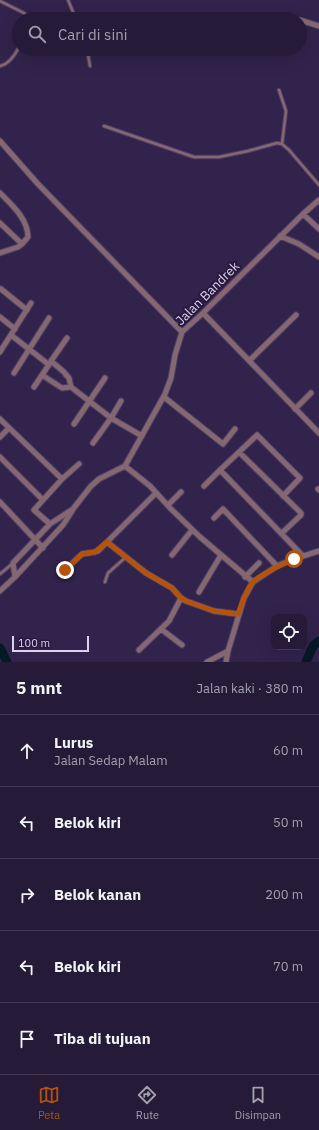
<!DOCTYPE html>
<html lang="id">
<head>
<meta charset="utf-8">
<style>
	:root { --surface:#251a38; --page:#312743; --text:#f1f3f6; --muted:#a3a1ae; --line:#423853; --accent:#b45309 }
	body { margin:0; font-family:"IBM Plex Sans",sans-serif; background:var(--page); color:var(--text) }
	.controls { position:absolute; right:12px; bottom:12px; display:grid; overflow:hidden; border-radius:8px; box-shadow:0 4px 16px #0002 }
	.controls button { width:36px; height:36px; display:grid; place-items:center; padding:0; border:0; border-bottom:1px solid var(--line); background:var(--surface); color:var(--text); font:20px sans-serif }
	.scale { position:absolute; left:12px; bottom:10px; width:77px; box-sizing:border-box; padding-left:4px; border:2px solid #dad3ed; border-top:0; font-size:11px; line-height:14px; white-space:nowrap; color:#dad3ed; -webkit-text-stroke:3px #271940; paint-order:stroke }
	.stop { position:absolute; width:12px; height:12px; margin:-9px; border:3px solid #b45309; border-radius:50%; background:#fff }
	.stop.end { background:#b45309; border-color:#fff; box-shadow:0 1px 4px #0008 }
	.list { margin:0; padding:0; list-style:none }
	h2 { display:flex; justify-content:space-between; align-items:center; height:52px; margin:0; padding:0 16px; font-size:17px }
	h2 small { font-size:13px; font-weight:400; color:var(--muted) }
	.list li { display:grid; grid-template-columns:26px 1fr auto; gap:12px; align-items:center; box-sizing:border-box; height:72px; padding:0 16px; border-top:1px solid var(--line) }
	.list b { display:block; font-size:15px; white-space:nowrap }
	.list p { margin:0; font-size:13px; white-space:nowrap; color:var(--muted) }
	.list em { font-size:13px; font-style:normal; color:var(--muted) }
	.icon { flex:none; width:22px; height:22px; fill:none; stroke:currentColor; stroke-width:2; stroke-linecap:round; stroke-linejoin:round }
	.map { position:relative; flex:none; width:319px; height:662px; overflow:hidden }
	.search { position:absolute; background:var(--surface); box-shadow:0 4px 16px #0002; left:12px; right:12px; top:12px; height:44px; display:flex; align-items:center; gap:10px; box-sizing:border-box; padding:0 14px; border-radius:22px; color:var(--muted); font-size:15px }
	.sheet { height:412px; background:var(--surface) }
	nav { display:flex; justify-content:space-around; align-items:center; box-sizing:border-box; height:56px; border-top:1px solid var(--line); background:var(--surface); font-size:11px; color:var(--muted) }
	nav a { display:grid; justify-items:center; gap:2px }
	nav .on { color:var(--accent) }
	.map>svg:first-child { display:block }
	.lines { fill:none; stroke-linecap:round; stroke-linejoin:round }
	.river { stroke:#051a26; stroke-width:9 }
	.service-casing { stroke:#4c3f65; stroke-width:4.5 }
	.minor-casing { stroke:#4c3f65; stroke-width:7 }
	.service { stroke:#856771; stroke-width:2.5 }
	.minor { stroke:#856771; stroke-width:5 }
	.route { stroke:#b45309; stroke-width:5 }
	.labels { text-anchor:middle; stroke-width:4; stroke-linejoin:round; paint-order:stroke }
	.street-label { font-size:13px; fill:#dad3ed; stroke:#271940 }
</style>
</head>
<body>
<div class="map">
<svg width="319" height="662" viewBox="0 0 319 662">
	<rect width="100%" height="100%" fill="#31234b"/>
	<g class="lines">
		<path class="river" d="M0,648l7,14
			M306,662l7,-16 6,-5"/>
		<g class="service-casing">
			<path id="service" d="M68,0l8,19
				M0,1l24,12 3,3v3
				M87,49l3,17
				M0,66c9,-2 15,-11 19,-19
				M279,90l7,21 -4,33
				M104,126l90,31h25l29,-6 29,-8 5,1 7,6 30,35
				M0,574l12,-10
				M105,582l3,-9 18,-16"/>
		</g>
		<g class="minor-casing">
			<path id="minor" d="M300,20l19,6
				M0,141l38,43 144,148
				M0,193c12,12 28,26 28,44l-6,7
				M303,214l16,15
				M0,223l22,21 -4,3 -18,6
				M280,236l19,8 20,13
				M1,289l26,21
				M203,313l116,120
				M0,317l15,12
				M11,335l37,29
				M0,352l31,-49
				M250,360l46,-45
				M14,373l35,-55
				M42,375l8,-12
				M66,375l3,3 -5,-6 -13,-11 16,-23
				M69,378l2,9 40,31 10,-17
				M34,387l8,-12 20,13 9,-1
				M164,397l59,47 12,-15
				M295,409l16,-16
				M0,419l62,60
				M74,424l31,-46
				M0,437l9,-9
				M93,443l18,-25 31,18
				M239,452l62,61v2l-19,18
				M0,457l43,43
				M125,466l40,-72 6,-16 4,-23 7,-23 21,-19 100,-99 16,-14
				M125,466l25,20 21,23 29,28 53,45
				M204,486l16,-16
				M318,489l1,1
				M283,496l17,-18 -43,-43 -37,35 83,86
				M0,502l43,46
				M168,505l13,-13
				M214,518l9,-9 54,57
				M50,524l-16,-14 28,-31 17,-15
				M107,542l39,31 26,15 9,10 5,3 28,10 24,3
				M172,555l20,-25
				M65,570l17,-16 13,-2 3,-1 58,-58
				M15,577l48,-52 9,-14
				M245,577l14,-14
				M0,591l15,-14 -2,-14 37,-39 23,-15 18,-23 8,-7 26,-13
				M199,592l22,-37
				M161,629l21,16
				M139,650l30,-29 12,-23
				M207,662l21,-11 16,-53 9,-16 24,-16 17,-7 25,-8
				M226,662l2,-11"/>
		</g>
		<use href="#service" class="service"/>
		<use href="#minor" class="minor"/>
	</g>
	<g class="lines">
		<path class="route" d="M65,570l17,-16 13,-2 12,-10 39,31 26,15 9,10 5,3 28,10 24,3c4,-10 7,-23 15,-32 8,-8 30,-18 41,-23"/>
	</g>
	<g class="labels">
		<g class="street-label">
			<text transform="translate(207 293) rotate(-45)" y="5">Jalan Bandrek</text>
		</g>
	</g>
</svg>
<div class="controls">
<button><svg class="icon" aria-label="locate" viewBox="0 0 24 24"><circle cx="12" cy="12" r="6"/><path d="M12 2v4M12 18v4M2 12h4M18 12h4"/></svg></button>
</div>
<div class="scale">100 m</div>
<div class="stop" style="left:294px;top:559px"></div>
<div class="stop end" style="left:65px;top:570px"></div>
<div class="search"><svg class="icon" aria-label="search" viewBox="0 0 24 24"><circle cx="10" cy="10" r="6"/><path d="M15 15l6 6"/></svg>Cari di sini</div>
</div>
<section class="sheet">
<h2>5 mnt<small>Jalan kaki · 380 m</small></h2>
<ul class="list">
<li><svg class="icon" aria-label="ahead" viewBox="0 0 24 24"><path d="M12 20V5M6 11l6-6 6 6"/></svg><div><b>Lurus</b><p>Jalan Sedap Malam</p></div><em>60 m</em></li>
<li><svg class="icon" aria-label="left" viewBox="0 0 24 24"><path d="M17 20v-9H6M10 6l-5 5 5 5"/></svg><div><b>Belok kiri</b></div><em>50 m</em></li>
<li><svg class="icon" aria-label="right" viewBox="0 0 24 24"><path d="M7 20v-9h11M14 6l5 5-5 5"/></svg><div><b>Belok kanan</b></div><em>200 m</em></li>
<li><svg class="icon" aria-label="left" viewBox="0 0 24 24"><path d="M17 20v-9H6M10 6l-5 5 5 5"/></svg><div><b>Belok kiri</b></div><em>70 m</em></li>
<li><svg class="icon" aria-label="arrive" viewBox="0 0 24 24"><path d="M6 21V4h12l-3 4 3 4H6"/></svg><div><b>Tiba di tujuan</b></div></li>
</ul>
</section>
<nav>
<a class="on"><svg class="icon" aria-label="map" viewBox="0 0 24 24"><path d="M3 6l6-2 6 2 6-2v14l-6 2-6-2-6 2zM9 4v14M15 6v14"/></svg>Peta</a>
<a><svg class="icon" aria-label="directions" viewBox="0 0 24 24"><path d="M12 3l9 9-9 9-9-9zM9 14v-3h6M13 9l2 2-2 2"/></svg>Rute</a>
<a><svg class="icon" aria-label="saved" viewBox="0 0 24 24"><path d="M7 4h10v16l-5-4-5 4z"/></svg>Disimpan</a>
</nav>
</body>
</html>
